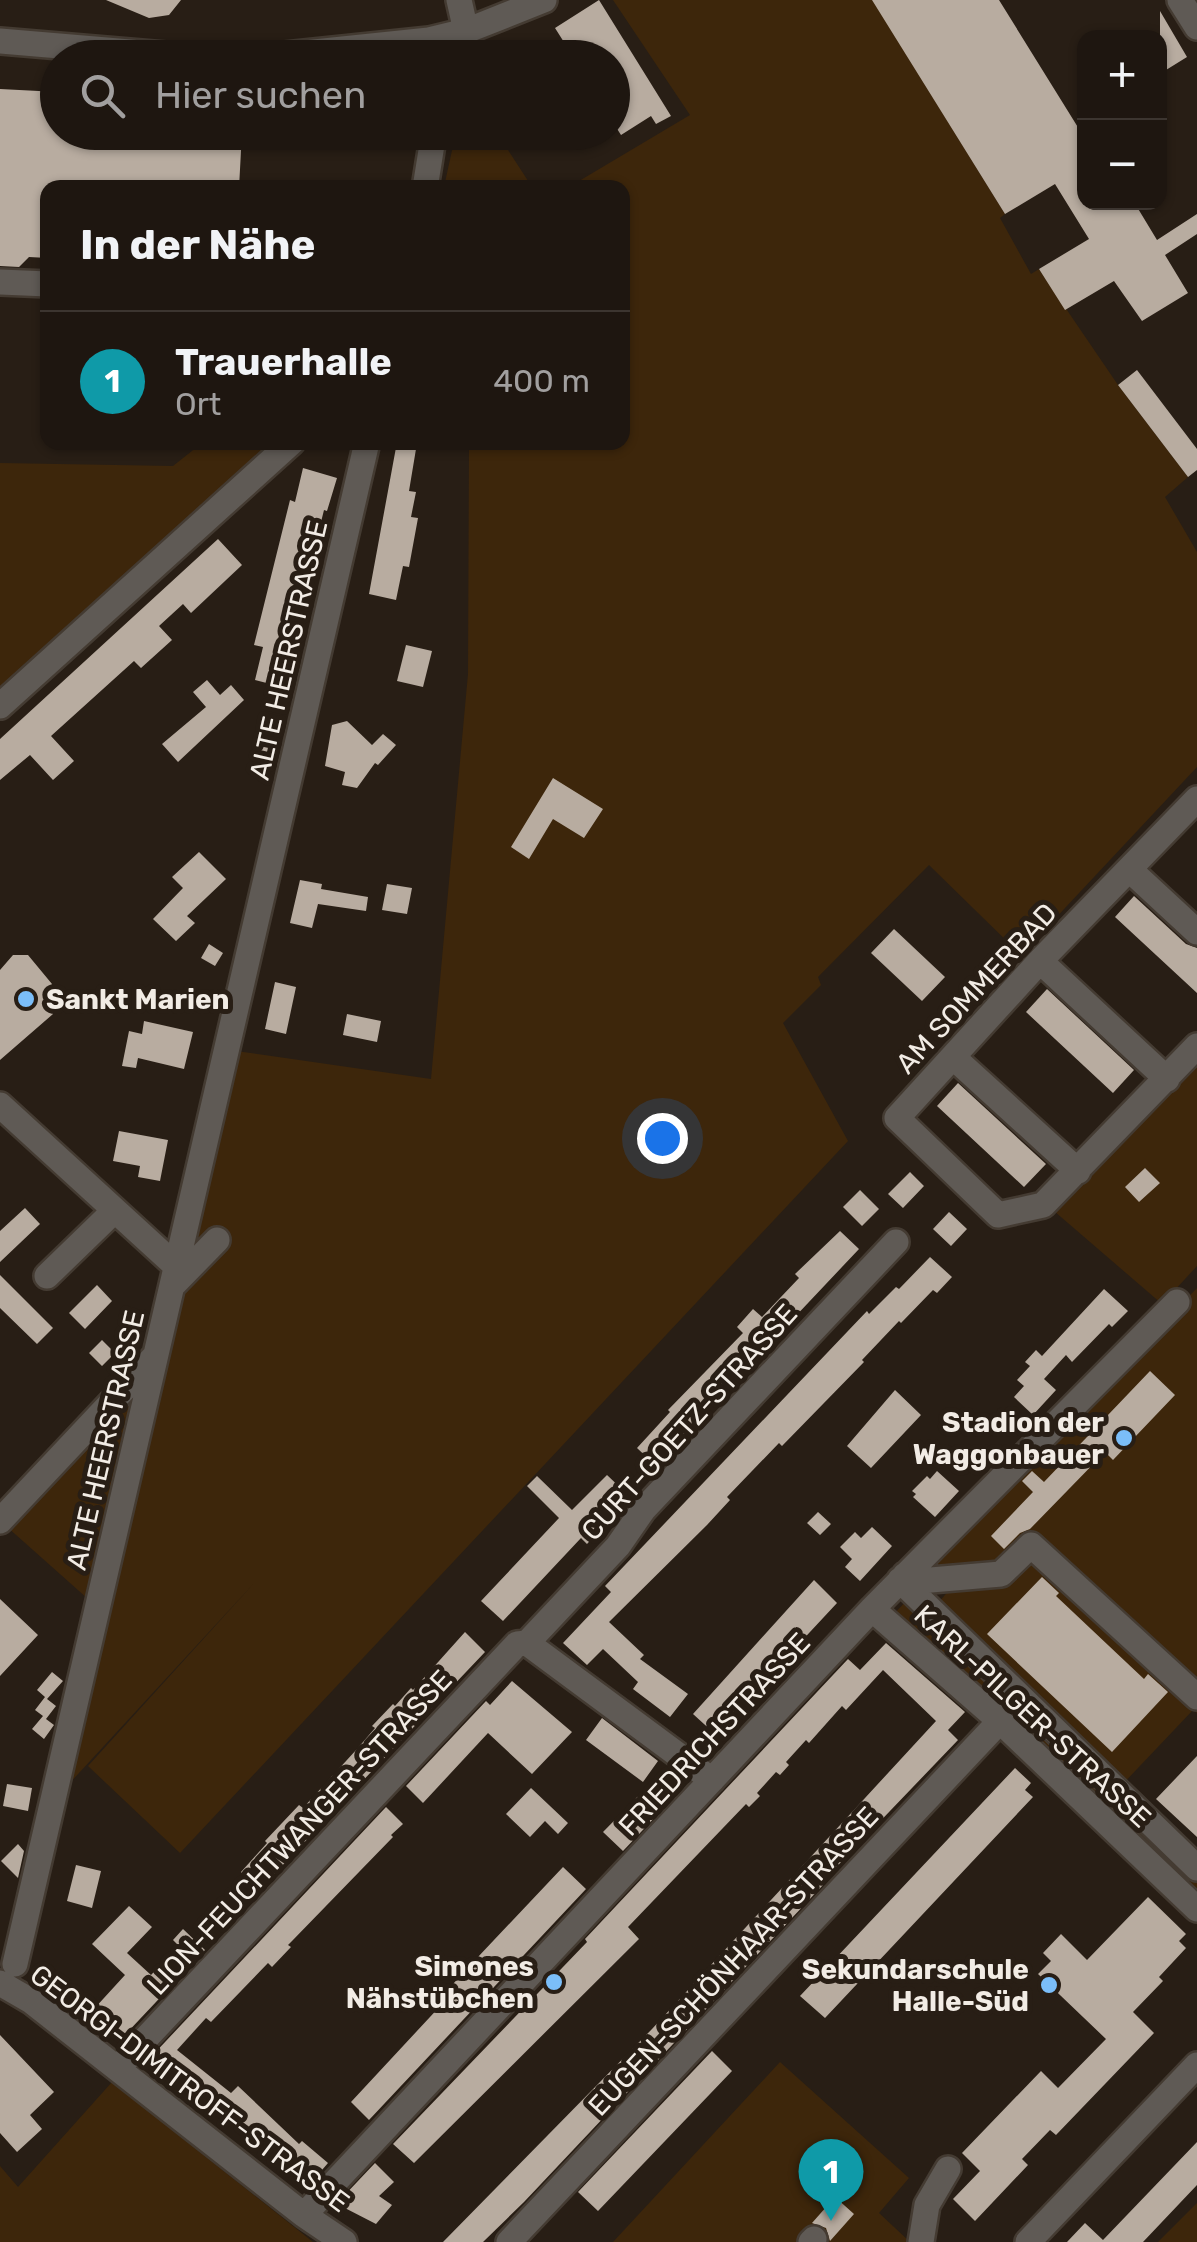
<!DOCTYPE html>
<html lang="de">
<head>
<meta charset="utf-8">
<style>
	:root { --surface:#1e1610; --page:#2b231e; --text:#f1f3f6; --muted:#a19f9f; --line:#3c3530; --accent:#2563eb }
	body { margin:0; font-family:Rubik,sans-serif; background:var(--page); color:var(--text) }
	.controls { position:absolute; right:30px; top:30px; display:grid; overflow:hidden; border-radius:20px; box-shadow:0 2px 8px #0004 }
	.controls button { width:90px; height:90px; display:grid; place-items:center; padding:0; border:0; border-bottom:2px solid var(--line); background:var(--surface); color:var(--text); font:50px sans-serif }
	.you { position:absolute; left:662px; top:1138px; width:35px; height:35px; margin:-25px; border:8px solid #fff; border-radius:50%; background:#1a73e8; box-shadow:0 0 0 15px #1a73e833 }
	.badge { display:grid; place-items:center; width:65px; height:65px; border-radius:50%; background:var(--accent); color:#fff; font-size:32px; font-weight:700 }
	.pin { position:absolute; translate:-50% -82px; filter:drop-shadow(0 2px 5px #0008) }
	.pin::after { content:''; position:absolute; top:52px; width:35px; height:30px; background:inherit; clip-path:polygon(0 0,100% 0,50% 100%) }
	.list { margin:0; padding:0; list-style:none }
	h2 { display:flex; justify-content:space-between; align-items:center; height:130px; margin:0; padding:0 40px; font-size:42px }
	h2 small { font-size:32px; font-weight:400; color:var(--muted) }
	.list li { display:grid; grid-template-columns:65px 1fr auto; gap:30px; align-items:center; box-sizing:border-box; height:140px; padding:0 40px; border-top:2px solid var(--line) }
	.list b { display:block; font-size:38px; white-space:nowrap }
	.list p { margin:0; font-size:32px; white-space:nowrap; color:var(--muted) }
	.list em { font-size:32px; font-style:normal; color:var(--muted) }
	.icon { flex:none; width:55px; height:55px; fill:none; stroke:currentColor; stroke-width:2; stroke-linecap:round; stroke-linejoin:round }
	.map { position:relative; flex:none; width:1197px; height:2242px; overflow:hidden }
	.search { position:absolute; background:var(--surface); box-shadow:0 2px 8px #0004; left:40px; top:40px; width:590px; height:110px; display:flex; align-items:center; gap:25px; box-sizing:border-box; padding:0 35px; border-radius:55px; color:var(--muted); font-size:38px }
	.panel { position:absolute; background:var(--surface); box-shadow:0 2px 8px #0004; left:40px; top:180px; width:590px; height:270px; border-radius:20px }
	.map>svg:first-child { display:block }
	.green { fill:#3d260b }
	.building { fill:#b8aca0 }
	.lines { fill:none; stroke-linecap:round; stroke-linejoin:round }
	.minor-casing { stroke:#443b32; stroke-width:30 }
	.minor { stroke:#5f5a55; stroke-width:25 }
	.poi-dot { fill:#7bbef9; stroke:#281e15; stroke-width:4 }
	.labels { text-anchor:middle; stroke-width:10; stroke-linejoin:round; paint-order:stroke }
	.street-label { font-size:28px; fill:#f2ece5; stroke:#281e15 }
	.poi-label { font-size:28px; font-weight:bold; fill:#f2ece5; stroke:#281e15; text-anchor:end }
</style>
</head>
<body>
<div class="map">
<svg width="1197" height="2242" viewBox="0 0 1197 2242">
	<rect width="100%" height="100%" fill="#281e15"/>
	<path class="green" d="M613,0h260l132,214 -5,4 31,56 8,-5 79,116 70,92 -23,20 32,55v215l-176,188 -92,-90 -111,112 3,8 -38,38 65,118 -668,712 -92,-87 168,-185 -189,205 64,-295 11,-14 94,-426 195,28 37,-405 1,-231 153,-1v-254l-53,-1 121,-72z
		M456,132l41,1 35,54h-88z
		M202,443h73l-275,248v-228l173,3z
		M1197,1062v204l-35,38 -108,-93z
		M1197,1288v425l-4,-3 -73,77 -182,-184 13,-15 -25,-22z
		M132,1398l-44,201 -82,-73z
		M913,1594l284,280v30l-307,-286z
		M780,2062l129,116 -30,35 31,29h-297z
		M112,2082l201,160h-313v-76l18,21z
		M1197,2203v39h-39z"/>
	<path class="building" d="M106,0h75l-12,15 -20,3z
		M599,0l72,116 -15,8 -5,-8 -30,19 -9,-14v-63h-38l-19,-30z
		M872,0h127l85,137v65h50l23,38 40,-26v20l-32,21 23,38 -46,28 -28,-40 -49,29 -26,-41 50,-30 -34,-55 -50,30z
		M1160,11l27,46 -21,13 -6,-11z
		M0,89l58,3v40h184l-3,56h-191v70l-19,-1 -10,10 -19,-1z
		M1137,370l60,79v21l-9,7 -70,-92z
		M397,442h15l4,7 -7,42 7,1 -5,25 7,1 -9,49 -6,-1 -7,34 -27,-6z
		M303,468l34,10 -10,33 -3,-1 -36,144 6,2 -8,32 -31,-8 8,-33 -9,-2 36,-145 5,2z
		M218,539l24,26 -51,48 -8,-9 -24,22 13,14 -31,28 -7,-7 -83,75 23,25 -21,19 -23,-25 -30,25v-41z
		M406,645l26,6 -9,36 -26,-6z
		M207,680l13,15 11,-10 13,15 -66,62 -16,-18 44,-37 -13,-15z
		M347,721l25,24 11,-11 13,11 -18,20 -3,-2 -18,25 -15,-3 3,-13 -20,-6 7,-41z
		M258,734l17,4 -5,21 -17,-3z
		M553,778l50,31 -19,29 -31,-19 -24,40 -18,-12z
		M199,852l27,27 -39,37 8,7 -19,18 -23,-22 30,-31 -11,-11z
		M300,880l22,4 -1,5 47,8 -2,14 -48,-7 -6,24 -22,-5z
		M387,884l25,4 -5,26 -25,-4z
		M1134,896l52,48 11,4v45l-82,-76z
		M894,929l51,48 -23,24 -51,-48z
		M209,944l14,9 -8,13 -14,-8z
		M13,955h15l24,29 1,30 -53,46v-90z
		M275,982l21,5 -10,47 -21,-5z
		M1047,989l87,81 -21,23 -87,-81z
		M347,1014l34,7 -4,21 -34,-7z
		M144,1021l49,11 -9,37 -46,-11 -2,10 -14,-2 7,-35 13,3z
		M958,1083l88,81 -22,23 -87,-81z
		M119,1131l49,9 -8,41 -22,-4 2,-11 -27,-5z
		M1145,1168l15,15 -21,19 -14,-15z
		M910,1172l14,14 -21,22 -15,-14z
		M860,1190l19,19 -17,17 -19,-19z
		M25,1208l15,16 -40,38v-31z
		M949,1212l18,17 -16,17 -18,-17z
		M840,1231l19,18 -204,216 -18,-17 33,-36 -2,-2 75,-77 -6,-6 16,-18 9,8 37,-39 -4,-4z
		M930,1257l22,20 -15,16 -4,-3 -32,33 -2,-2 -37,39 2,2 -82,84 -3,-3 -52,54 3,3 -23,25 -98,97 35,33 -4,4 48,35 -18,23 -37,-28 5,-7 -35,-33 -16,16 -24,-22 48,-51 -6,-6 262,-275 2,3 27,-27 3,2z
		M0,1275l53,53 -16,16 -37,-36z
		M97,1285l15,16 -27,28 -16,-16z
		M1104,1289l24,22 -16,16 -3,-3 -37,38 -6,-7 -22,24 12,11 -23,25 -19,-18 10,-11 -7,-6 13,-14 -5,-4 11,-12 6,6z
		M102,1340l13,13 -13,13 -13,-13z
		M1150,1371l25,24 -62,65 -8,-8 -75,77 -10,4 -16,16 -13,-13 42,-44 -11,-11 10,-10 12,11z
		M895,1390l26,25 -50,53 -24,-22z
		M937,1471l22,20 -24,26 -22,-20 3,-3 -4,-3 15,-15 3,3z
		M607,1475l20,19 -34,36 4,3 -10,11 -6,-6 -78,83 -22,-20 78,-83 -32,-32 10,-10 35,34z
		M818,1512l13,12 -11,11 -13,-12z
		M872,1527l20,19 -32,35 -15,-14 7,-8 -12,-12 15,-15 6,6z
		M1042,1577l17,16 -3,3 88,83 4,-5 20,18 -56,60 -125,-118z
		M814,1580l23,23 -122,131 -22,-20z
		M0,1599l38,36 -38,41z
		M465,1632l20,20 -226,238 -18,-18 26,-29 -2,-2 34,-36 4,3 54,-59 18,-21 -3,-2 21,-22 2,2 16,-18 2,2z
		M886,1643l79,69 -17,18 10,10 -137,143 2,2 -299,317 -41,40h-40l209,-213 284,-308 -53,-51 -37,40 -4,-4 -33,37 -3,-3 -20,22 3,3 -9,10 -4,-3 -19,21 3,3 -11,11 -3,-3 -118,123 11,12 -225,224 -21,-19 194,-202 -2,-3 263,-280 12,11z
		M52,1672l11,9 -16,18 9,7 -10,13 8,6 -10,14 -12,-10 11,-13 -8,-6 10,-13 -8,-7z
		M512,1681l60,51 -40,42 -44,-41 -65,70 -17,-17 80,-85 4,4z
		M602,1718l56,43 -15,21 -57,-42z
		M1197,1756v81l-41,-38z
		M1015,1768l16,15 -6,7 8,7 -208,221 -25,-22z
		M656,1778l19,18 -52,55 -20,-19z
		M7,1784l25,4 -4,23 -25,-5z
		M531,1788l37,35 -10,11 -13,-13 -15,16 -24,-23z
		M386,1807l17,17 -12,11 2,2 -101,104 -4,4 3,2 -19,20 -4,-4 -57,59 -5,-4 -29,32 54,43 7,-7 61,58 3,-3 26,22 -18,21 -102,-88 -4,5 -54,-43z
		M18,1844l6,7 -6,27 -17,-17z
		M76,1865l25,6 -9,37 -25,-7z
		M563,1867l23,22 -217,231 -18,-18 92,-99 -4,-3 22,-25z
		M1148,1897l38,37 -7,7 7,7 -27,29 4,4 -30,31 21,21 -98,102 -6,-5 -28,29 6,6 -53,56 -22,-22 27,-28 -18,-18 79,-82 17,17 48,-49 -68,-65 13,-13 -8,-8 18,-19 26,26z
		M129,1906l23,21 -25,26 24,22 28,-29 -6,-6 10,-11 22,21 -82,87 -30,-27 32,-35 -33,-31z
		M0,2035l54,57 -24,23 12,14 -25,23 -17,-19z
		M712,2051l20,20 -134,140 -20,-19z
		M1197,2142v43l-54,57h-76l18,-19 18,17z
		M375,2163l19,19 -15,14 13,9 -16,19 -35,-18 -1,-6z
		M835,2197l19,17 -24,27 -4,-13 -14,-5z"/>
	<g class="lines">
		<g class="minor-casing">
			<path id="minor" d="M459,0l7,31
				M1180,0l17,27
				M0,41l189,16h77l163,-17 37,-9 78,-31
				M425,188l9,-56
				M0,282l48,2
				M0,706l292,-264
				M1197,799l-157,162 -143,157 101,97 45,-10 154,-159
				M1130,870l67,62
				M1040,961l127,118
				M953,1057l125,114
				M0,1105l177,162
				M47,1276l66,-64
				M175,1283l42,-43
				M0,1521l154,-164
				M905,1575l14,6 82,-7 30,-29 166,152
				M900,1580l297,288
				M872,1609l128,112 197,188
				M527,1643l185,137
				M15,1964l352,-1522
				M0,1983l31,18 273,214 40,27
				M118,2068l399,-424 10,-1 91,-97 25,-36 253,-268
				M304,2215l568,-606 305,-307
				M509,2242l491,-521
				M811,2242l3,-3
				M921,2242l6,-37 21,-36
				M1028,2242l169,-177"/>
		</g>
		<use href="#minor" class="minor"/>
	</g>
	<g class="poi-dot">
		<circle cx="26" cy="999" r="10"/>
		<circle cx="1124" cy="1438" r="10"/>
		<circle cx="554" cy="1982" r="10"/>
		<circle cx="1049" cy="1985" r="10"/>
	</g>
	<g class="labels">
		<g class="street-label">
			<text transform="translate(288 650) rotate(-77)" y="10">ALTE HEERSTRASSE</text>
			<text transform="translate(976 988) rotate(-47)" y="10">AM SOMMERBAD</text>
			<text transform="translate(689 1422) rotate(-48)" y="10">CURT-GOETZ-STRASSE</text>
			<text transform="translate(105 1440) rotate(-77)" y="10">ALTE HEERSTRASSE</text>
			<text transform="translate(1033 1716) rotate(43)" y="10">KARL-PILGER-STRASSE</text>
			<text transform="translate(714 1734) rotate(-47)" y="10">FRIEDRICHSTRASSE</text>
			<text transform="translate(299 1832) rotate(-47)" y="10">LION-FEUCHTWANGER-STRASSE</text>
			<text transform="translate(733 1961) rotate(-47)" y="10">EUGEN-SCHÖNHAAR-STRASSE</text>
			<text transform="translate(190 2088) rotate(37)" y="10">GEORGI-DIMITROFF-STRASSE</text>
		</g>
		<g class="poi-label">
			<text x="46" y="1009" text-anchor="start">Sankt Marien</text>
			<text x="1104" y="1432">Stadion der<tspan x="1104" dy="32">Waggonbauer</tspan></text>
			<text x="534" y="1976">Simones<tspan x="534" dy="32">Nähstübchen</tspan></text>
			<text x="1029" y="1979">Sekundarschule<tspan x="1029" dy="32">Halle-Süd</tspan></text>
		</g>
	</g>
</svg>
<div class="controls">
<button>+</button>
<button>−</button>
</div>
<div class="you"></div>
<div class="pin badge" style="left:831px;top:2221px;background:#0f9aa8">1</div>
<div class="search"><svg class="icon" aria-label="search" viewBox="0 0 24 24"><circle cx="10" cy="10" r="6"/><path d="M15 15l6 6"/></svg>Hier suchen</div>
<section class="panel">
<h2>In der Nähe<small></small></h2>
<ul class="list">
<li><span class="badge" style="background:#0f9aa8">1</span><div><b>Trauerhalle</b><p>Ort</p></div><em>400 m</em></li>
</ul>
</section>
</div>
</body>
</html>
